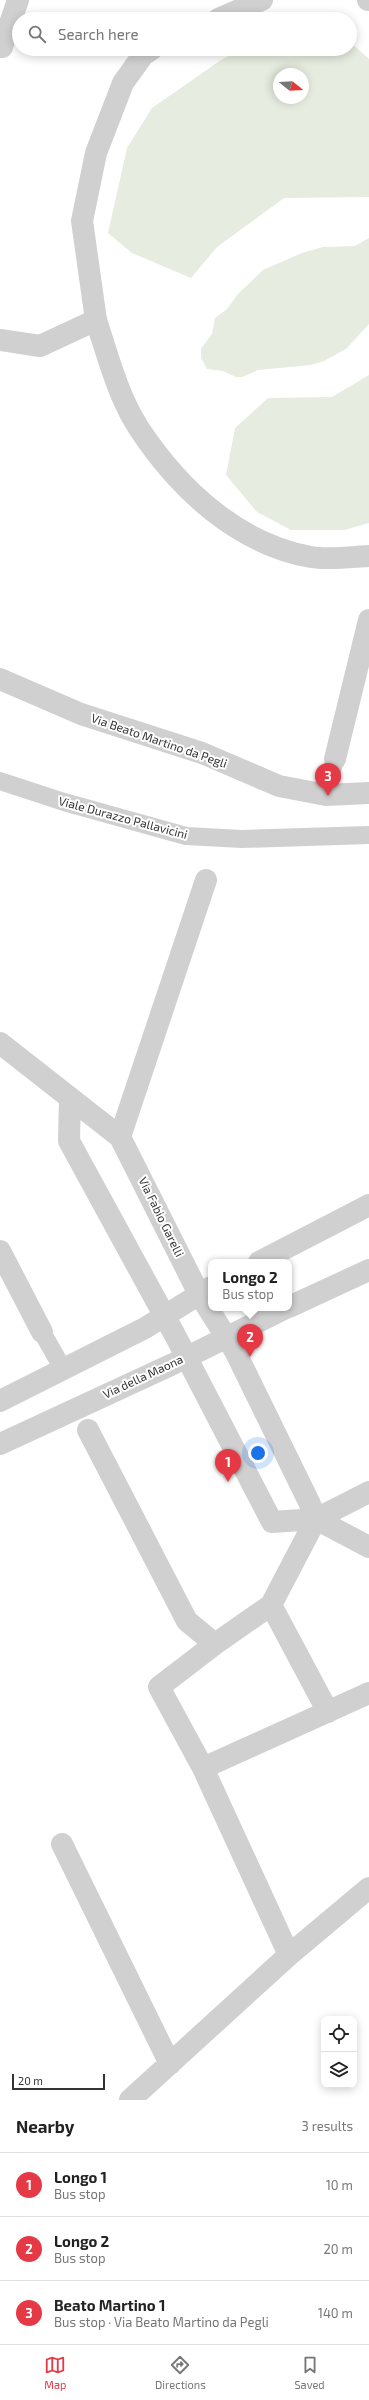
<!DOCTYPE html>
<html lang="en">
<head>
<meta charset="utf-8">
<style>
	:root { --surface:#fff; --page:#f6f6f6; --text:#222; --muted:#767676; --line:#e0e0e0; --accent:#e63946 }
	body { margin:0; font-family:"Exo 2",sans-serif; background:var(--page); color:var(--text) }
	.controls { position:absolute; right:12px; bottom:12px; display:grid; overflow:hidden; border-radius:8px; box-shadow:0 2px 10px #0003 }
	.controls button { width:36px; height:36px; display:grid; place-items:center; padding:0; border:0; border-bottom:1px solid var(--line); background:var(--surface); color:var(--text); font:20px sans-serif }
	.compass { position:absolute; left:273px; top:68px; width:36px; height:36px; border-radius:50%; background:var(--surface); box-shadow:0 2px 10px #0003; rotate:108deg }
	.scale { position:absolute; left:12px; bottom:10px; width:93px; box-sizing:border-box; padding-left:4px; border:2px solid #333; border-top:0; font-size:11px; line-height:14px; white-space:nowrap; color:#333; -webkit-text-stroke:3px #fff; paint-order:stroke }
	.you { position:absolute; left:258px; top:1453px; width:14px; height:14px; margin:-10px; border:3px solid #fff; border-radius:50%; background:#1a73e8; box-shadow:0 0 0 6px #1a73e833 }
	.badge { display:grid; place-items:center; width:26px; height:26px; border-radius:50%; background:var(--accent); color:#fff; font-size:13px; font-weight:700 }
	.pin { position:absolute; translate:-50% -33px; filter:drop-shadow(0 1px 2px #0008) }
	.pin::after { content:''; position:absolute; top:21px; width:14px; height:12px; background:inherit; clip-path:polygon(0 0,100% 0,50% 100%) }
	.popup { position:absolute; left:208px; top:1259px; width:84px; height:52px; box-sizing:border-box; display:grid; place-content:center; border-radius:8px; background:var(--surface); filter:drop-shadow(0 1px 3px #0005); font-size:13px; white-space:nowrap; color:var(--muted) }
	.popup b { font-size:15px; color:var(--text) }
	.popup::after { content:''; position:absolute; left:50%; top:100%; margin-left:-8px; border:8px solid transparent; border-top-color:var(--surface) }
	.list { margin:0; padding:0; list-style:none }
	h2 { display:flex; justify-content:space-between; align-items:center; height:52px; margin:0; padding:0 16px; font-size:17px }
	h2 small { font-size:13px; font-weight:400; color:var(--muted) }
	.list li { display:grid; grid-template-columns:26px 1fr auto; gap:12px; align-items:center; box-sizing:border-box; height:64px; padding:0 16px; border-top:1px solid var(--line) }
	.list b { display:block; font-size:15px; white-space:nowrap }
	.list p { margin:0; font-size:13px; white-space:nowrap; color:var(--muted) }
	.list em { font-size:13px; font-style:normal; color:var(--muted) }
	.icon { flex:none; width:22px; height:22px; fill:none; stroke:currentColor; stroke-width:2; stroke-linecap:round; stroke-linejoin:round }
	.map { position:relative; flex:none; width:369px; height:2100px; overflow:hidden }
	.search { position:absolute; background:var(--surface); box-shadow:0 2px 10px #0003; left:12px; right:12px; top:12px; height:44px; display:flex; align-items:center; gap:10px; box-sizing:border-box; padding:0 14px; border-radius:22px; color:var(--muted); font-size:15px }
	.sheet { height:244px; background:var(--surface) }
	nav { display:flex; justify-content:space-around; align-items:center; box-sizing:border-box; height:56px; border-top:1px solid var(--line); background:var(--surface); font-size:11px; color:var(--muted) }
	nav a { display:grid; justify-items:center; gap:2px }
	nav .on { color:var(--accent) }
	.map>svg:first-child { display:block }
	.green { fill:#e6ecdf; fill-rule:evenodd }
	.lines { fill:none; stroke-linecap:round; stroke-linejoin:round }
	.pedestrian { stroke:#d0d0d0; stroke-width:18 }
	.minor { stroke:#d0d0d0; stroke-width:22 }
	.tertiary { stroke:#d0d0d0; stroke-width:22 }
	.labels { text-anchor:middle; stroke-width:4; stroke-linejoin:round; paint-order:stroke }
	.street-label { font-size:12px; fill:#333; stroke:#fff }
</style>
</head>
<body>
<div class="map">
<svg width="369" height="2100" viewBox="0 0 369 2100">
	<rect width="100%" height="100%" fill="#fff"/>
	<path class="green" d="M350,42l19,17v138l-85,1 -67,49 -26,31 -59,-25 -24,-20 19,-85 25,-40 69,-48 21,-11h108zM279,74h24v24h-24z
		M369,238v86l-23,25 -22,12 -13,4 -53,5 -16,7h-6l-13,-6 -16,-2 -6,-11v-9l11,-15 3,-16 12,-9 11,-15 25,-24 39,-17 21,-6 32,-1z
		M369,375v148l-25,7h-53l-34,-18 -31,-37 9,-47 33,-30 64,-1z"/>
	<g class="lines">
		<path class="pedestrian" d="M0,781l64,21 122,34 56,3 127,-4
			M326,795l9,-36
			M42,1332l21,37"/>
		<path class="minor" d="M368,0h1
			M0,46l2,1 16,-47
			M96,320c12,36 22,77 44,110 40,60 98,114 171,127 18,3 40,0 58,-1
			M0,679l81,35 121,39 77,33 47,9 43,-2
			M335,759l34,-139
			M0,1043l120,94 79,157 36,57 74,151 7,17
			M70,1098l-1,43 107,196 96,185 44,-3 53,28
			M120,1137l86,-257
			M0,1251l42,81
			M259,1262l110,-57
			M289,1307l80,-37
			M0,1401l145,-73 66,-41
			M88,1430l99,191 28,23
			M0,1444l173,-80 113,-56
			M271,1605l-56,39 -56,43 44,81 86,187
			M328,1712l-57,-107 45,-86 53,-27
			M203,1768l166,-75
			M62,1844l108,220
			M130,2100l159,-145 80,-67"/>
		<path class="tertiary" d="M218,19l44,-19
			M0,340l40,6 56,-26 -14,-99 14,-68 27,-70 20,-28 9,-6"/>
	</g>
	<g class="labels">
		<g class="street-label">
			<text transform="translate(159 741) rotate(19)" y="4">Via Beato Martino da Pegli</text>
			<text transform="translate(123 818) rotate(15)" y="4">Viale Durazzo Pallavicini</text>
			<text transform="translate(161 1217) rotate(64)" y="4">Via Fabio Garelli</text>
			<text transform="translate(143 1377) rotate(-25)" y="4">Via della Maona</text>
		</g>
	</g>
</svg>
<div class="controls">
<button><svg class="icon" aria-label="locate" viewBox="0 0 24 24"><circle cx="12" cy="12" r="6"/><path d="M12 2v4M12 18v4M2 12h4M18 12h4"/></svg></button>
<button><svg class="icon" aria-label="layers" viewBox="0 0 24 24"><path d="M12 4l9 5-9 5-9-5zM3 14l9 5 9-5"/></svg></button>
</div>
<svg class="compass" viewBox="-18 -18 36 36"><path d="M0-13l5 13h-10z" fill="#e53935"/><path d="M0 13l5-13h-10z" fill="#767676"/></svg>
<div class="scale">20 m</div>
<div class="you"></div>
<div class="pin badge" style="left:228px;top:1482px">1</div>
<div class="pin badge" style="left:250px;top:1357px">2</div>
<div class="popup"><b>Longo 2</b>Bus stop</div>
<div class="pin badge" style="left:328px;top:796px">3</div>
<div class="search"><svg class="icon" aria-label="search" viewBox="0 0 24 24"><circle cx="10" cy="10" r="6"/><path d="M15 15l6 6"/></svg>Search here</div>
</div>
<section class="sheet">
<h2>Nearby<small>3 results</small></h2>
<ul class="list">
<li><span class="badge">1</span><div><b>Longo 1</b><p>Bus stop</p></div><em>10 m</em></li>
<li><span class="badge">2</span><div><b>Longo 2</b><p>Bus stop</p></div><em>20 m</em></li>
<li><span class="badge">3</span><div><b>Beato Martino 1</b><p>Bus stop · Via Beato Martino da Pegli</p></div><em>140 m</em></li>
</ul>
</section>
<nav>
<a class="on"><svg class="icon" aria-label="map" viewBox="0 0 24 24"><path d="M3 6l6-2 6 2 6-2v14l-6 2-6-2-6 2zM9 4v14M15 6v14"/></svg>Map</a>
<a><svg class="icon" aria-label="directions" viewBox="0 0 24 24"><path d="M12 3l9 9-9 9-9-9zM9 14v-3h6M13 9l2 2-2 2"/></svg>Directions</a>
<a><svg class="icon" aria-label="saved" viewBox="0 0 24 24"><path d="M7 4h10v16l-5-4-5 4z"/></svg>Saved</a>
</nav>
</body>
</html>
